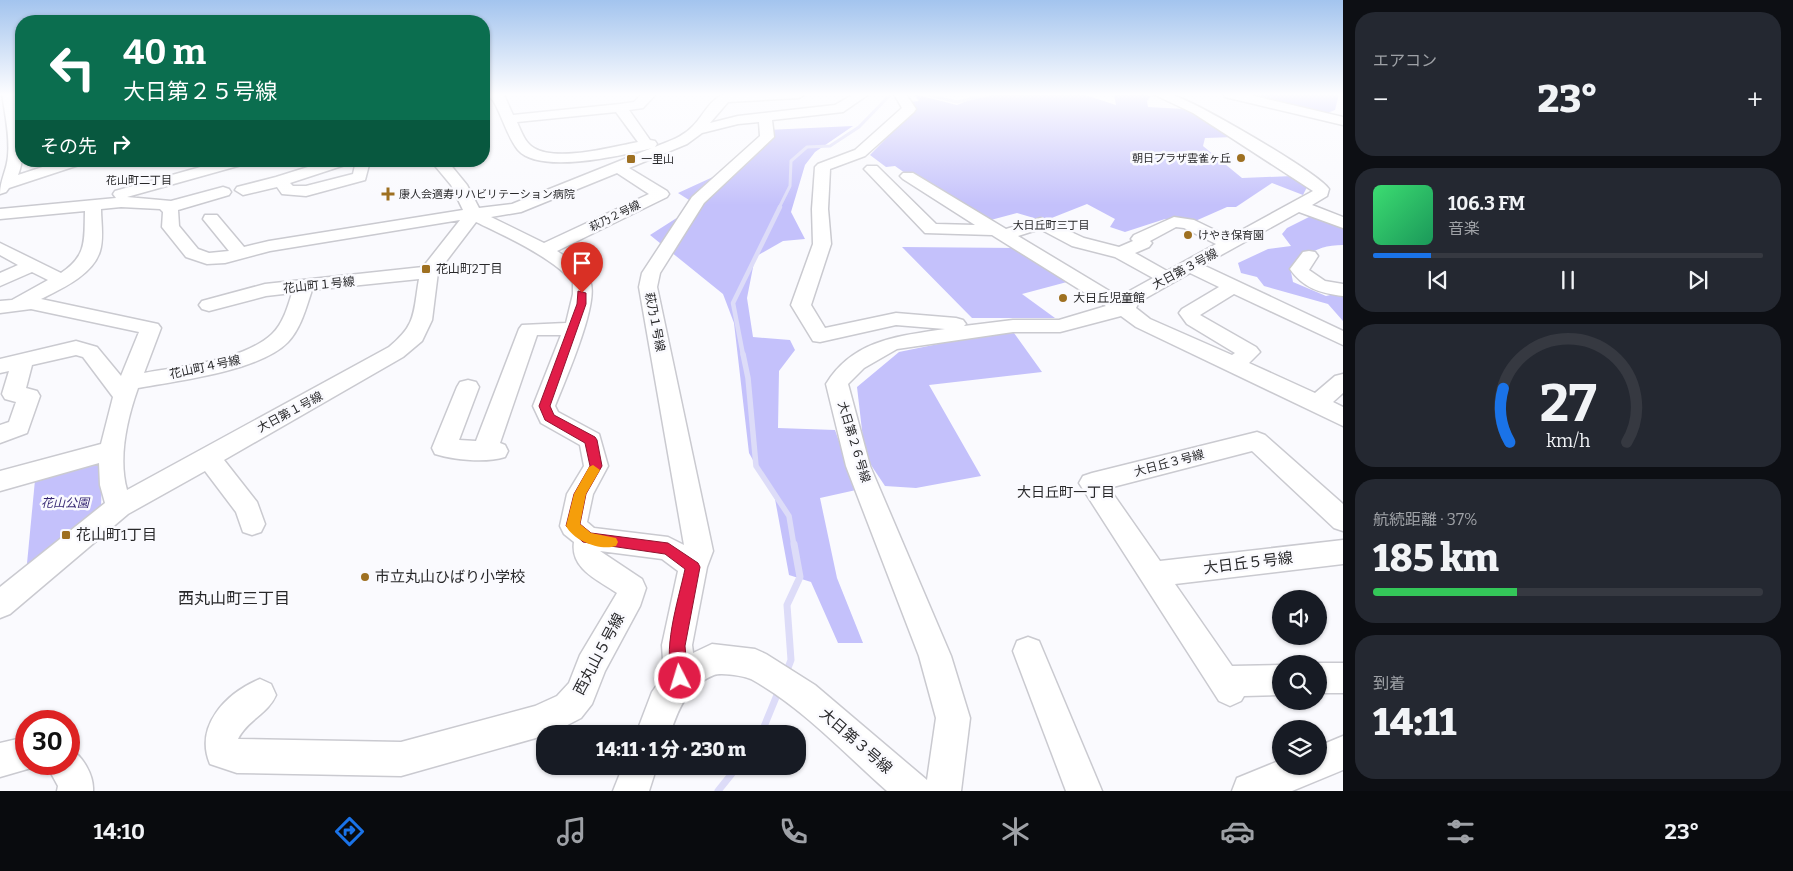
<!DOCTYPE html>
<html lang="ja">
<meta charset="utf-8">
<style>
:root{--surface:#171b24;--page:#242831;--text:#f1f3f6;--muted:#9ea1a6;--line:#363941;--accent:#1a73e8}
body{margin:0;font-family:Bitter,"Noto Sans JP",serif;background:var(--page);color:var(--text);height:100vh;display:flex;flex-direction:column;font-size:19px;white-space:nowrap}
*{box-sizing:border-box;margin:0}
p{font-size:16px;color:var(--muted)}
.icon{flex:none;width:28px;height:28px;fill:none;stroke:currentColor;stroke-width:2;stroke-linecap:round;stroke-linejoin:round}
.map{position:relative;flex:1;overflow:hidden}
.drawer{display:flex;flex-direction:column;gap:12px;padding:12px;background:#0d0f14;width:450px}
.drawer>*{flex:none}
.hud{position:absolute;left:15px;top:15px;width:475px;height:152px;border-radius:20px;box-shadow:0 1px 4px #0004;background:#0b6e4f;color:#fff;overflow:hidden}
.controls{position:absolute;left:1272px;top:590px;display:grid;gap:10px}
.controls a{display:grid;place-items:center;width:55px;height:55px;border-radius:50%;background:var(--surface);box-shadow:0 1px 4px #0004;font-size:25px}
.speed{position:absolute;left:15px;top:710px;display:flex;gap:10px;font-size:25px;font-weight:700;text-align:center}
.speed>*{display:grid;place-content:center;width:65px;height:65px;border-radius:50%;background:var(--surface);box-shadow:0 1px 4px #0004;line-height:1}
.speed .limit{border:8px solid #d22;background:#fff;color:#111}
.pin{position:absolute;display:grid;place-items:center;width:42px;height:42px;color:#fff;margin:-51px -21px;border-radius:50% 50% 50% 0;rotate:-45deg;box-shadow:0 0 5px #0007}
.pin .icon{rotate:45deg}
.me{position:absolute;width:55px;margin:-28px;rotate:355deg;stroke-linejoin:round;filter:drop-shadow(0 0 4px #0008)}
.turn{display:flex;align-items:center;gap:18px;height:105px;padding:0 25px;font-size:22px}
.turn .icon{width:65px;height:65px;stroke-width:2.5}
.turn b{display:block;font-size:35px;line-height:42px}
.then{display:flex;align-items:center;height:48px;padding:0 25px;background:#0003;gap:10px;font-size:19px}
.big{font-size:38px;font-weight:800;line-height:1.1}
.drawer .widget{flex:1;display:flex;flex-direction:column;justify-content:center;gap:8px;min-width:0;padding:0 18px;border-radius:20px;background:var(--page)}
.drawer .dial{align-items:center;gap:0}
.dial svg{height:130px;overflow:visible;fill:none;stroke:var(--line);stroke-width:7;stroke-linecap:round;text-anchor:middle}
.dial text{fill:var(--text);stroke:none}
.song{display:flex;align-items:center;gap:15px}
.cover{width:60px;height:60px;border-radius:8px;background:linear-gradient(135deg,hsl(140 70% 55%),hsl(150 70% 35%))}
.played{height:5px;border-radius:2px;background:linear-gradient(90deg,var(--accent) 15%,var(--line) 15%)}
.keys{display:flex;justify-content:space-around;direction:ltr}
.heat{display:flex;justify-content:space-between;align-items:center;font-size:28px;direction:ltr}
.charge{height:8px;border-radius:4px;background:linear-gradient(90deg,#34c759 37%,var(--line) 0)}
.trip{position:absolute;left:536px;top:725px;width:270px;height:50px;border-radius:20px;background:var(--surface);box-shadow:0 1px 4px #0004;font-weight:800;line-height:50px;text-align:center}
.tabs{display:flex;height:80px;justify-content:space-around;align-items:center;background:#090b0e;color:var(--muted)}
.tabs .icon{width:35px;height:35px}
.tabs .selected{color:var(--accent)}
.tabs b{font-size:22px;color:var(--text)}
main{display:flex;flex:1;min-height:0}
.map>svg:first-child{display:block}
.green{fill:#c4c1fb}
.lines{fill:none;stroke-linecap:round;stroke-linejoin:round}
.stream-far3{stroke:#dddcf8;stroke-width:3}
.stream-far2{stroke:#dddcf8;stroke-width:4.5}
.stream-far1{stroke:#dddcf8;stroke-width:5.5}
.stream{stroke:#dddcf8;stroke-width:7}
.minor-casing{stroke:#cacad0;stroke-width:3}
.minor{fill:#fff;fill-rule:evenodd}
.route{fill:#e11d48;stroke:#92132f}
.slow{fill:#f59e0b}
.poi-dot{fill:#9e7021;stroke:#fafafe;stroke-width:2}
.labels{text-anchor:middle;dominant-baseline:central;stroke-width:5;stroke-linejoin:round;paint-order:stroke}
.far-poi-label{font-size:11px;fill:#28282a;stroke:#fafafe;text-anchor:start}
.far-neighbourhood-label{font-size:11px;fill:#28282a;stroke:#fafafe}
.far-street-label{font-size:11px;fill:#28282a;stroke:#fafafe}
.poi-label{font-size:12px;fill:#28282a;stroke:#fafafe;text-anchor:start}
.street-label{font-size:12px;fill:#28282a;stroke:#fafafe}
.park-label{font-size:12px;font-style:italic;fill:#342571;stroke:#fafafe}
.neighbourhood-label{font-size:14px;fill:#28282a;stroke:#fafafe}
.near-poi-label{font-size:15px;fill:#28282a;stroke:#fafafe;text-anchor:start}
.near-street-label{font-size:15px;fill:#28282a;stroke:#fafafe}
.near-neighbourhood-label{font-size:16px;fill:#28282a;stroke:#fafafe}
</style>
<main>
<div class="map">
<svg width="1343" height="791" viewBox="0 0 1343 791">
<rect width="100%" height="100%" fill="#fafafe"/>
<g class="green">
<polygon points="914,94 957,105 981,95 1082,94 1116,105 1114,95 1144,94 1151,96 1147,101 1148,107 1184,109 1234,137 1205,138 1203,146 1242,178 1292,176 1307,187 1303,195 1272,183 1236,207 1227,207 1184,226 1165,219 1125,232 1110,227 1115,219 1087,204 1044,221 1017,213 987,221 922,178 915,180 895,166 886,167 870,155 912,112 907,102 919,101"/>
<polygon points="1243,94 1339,94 1335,110 1325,114"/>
<polygon points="853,126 815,152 805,165 791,212 805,239 783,241 755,257 747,298 753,337 790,340 795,350 779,371 778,428 835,430 856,490 820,498 837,578 863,643 838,643 811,582 789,575 775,499 749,453 734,323 723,294 650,235 697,205 678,193 726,171 767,130"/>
<path d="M1309 217 1321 218 1343 226V245C1320 245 1308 253 1290 267L1293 282 1326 296 1343 292V321L1328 304 1264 286 1257 277 1241 273 1238 263 1268 249 1291 246 1282 234 1287 228Z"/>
<polygon points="902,247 1016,248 1067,282 1022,294 1055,318 972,318"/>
<polygon points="1014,333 1042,372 929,385 981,476 916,488 885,486 865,456 857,387 899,352 982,335"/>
<polygon points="102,459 101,512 26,574 35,480"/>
</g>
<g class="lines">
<g class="stream-far3">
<polyline points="924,94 957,102 991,94"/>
<polyline points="779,208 790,186 791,161 807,147 830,146 859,127 891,94"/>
</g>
<polyline class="stream-far2" points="743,355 733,303 780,207"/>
<polyline class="stream-far1" points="743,354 748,378 756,466 789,516 794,546"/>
<g class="stream">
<polyline points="786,673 791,660 787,605 800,577 794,544"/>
<polyline points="761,734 779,690"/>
<polyline points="718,791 738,766"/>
</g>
<defs>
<g id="minor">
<path d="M2 94H14C19 120 28 151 18 175L61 161H84L82 164 9 188 6 192 0 194C0 180 7 170 8 156 10 136 5 114 2 94Z"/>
<path d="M487 94 504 95 513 115 620 104 634 102 642 94H656L643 108 629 110 650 140 655 141 657 144 655 147C669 141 683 137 693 126 704 115 710 98 726 94H805L799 98 728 102 710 123 738 116 835 105 854 94H869L843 112 772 120 774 137 704 203 660 273 657 287 713 551 707 567 692 645 693 653 712 644 755 649 766 654 815 685 927 780 936 718 919 656 846 466 826 384C853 340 898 336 945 329L896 325 820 342 813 341 791 305 813 244 812 209 815 167 818 164 855 150 902 108 894 94H906L916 109 914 112 865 156 830 169 828 209 831 244 811 305 825 328 896 313 956 318 963 320 966 324 964 326 1013 320H1059L1106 306 992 235 925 233 867 172 864 169 867 166H877L936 224 975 225 903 179 900 176 903 173H913L1006 229 1041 218 1084 238 1119 247 1133 241 1131 239 1134 235 1174 217 1194 220 1229 237 1313 191 1193 113 1153 94C1159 94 1166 93 1172 95 1195 101 1317 172 1329 189L1327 196 1312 205 1343 217V228L1299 212 1203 265 1343 331V345L1234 294 1200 315 1256 347 1260 352 1249 363 1315 393 1335 376 1343 374V393L1333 402 1343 407V426L1136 327 1121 316 1060 332H1013L897 349 864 368 848 384 870 466 951 656 970 718 961 791H887C844 753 802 707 751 679 744 676 721 672 714 675 688 685 678 709 670 734H636L652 692 664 675 662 645 678 571 662 559 600 551 642 579 646 588 640 606 605 671 592 704 581 718 550 734 401 776 237 773 210 764C194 726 226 693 260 679L271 684 276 695C268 714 247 720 238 739L401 742 535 706 557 696 569 683 580 655 617 593C598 580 570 569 574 542L564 534 560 526 567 494 584 466 580 445 541 423 533 406 561 335H537L500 443 505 445 508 451 505 457C486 463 454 460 435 454L432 448 457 387 460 382 468 380 476 382 479 387 459 440 476 441 519 329 522 325 566 323 573 294V283C558 260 501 234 476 222L438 272 432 320 422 341 403 357 224 460 257 502 265 524 261 532 252 535 243 532 236 512 205 471 128 514 10 614 0 618V587L105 503 100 485 99 463 0 491V471L101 444 113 397 83 357 76 355 32 365 26 388 37 391 40 396 27 433 0 443V425L9 422 16 402 5 399 2 394 9 371 0 373V359L76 341 97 347 121 376 139 332 31 309 0 313V301L12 300 48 280 32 272 0 286V273L18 265 0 255V243L61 273C88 255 84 239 85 211L0 219V209L116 198 113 194 115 191 222 161H247L245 164 127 197 171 201 223 187 229 189 231 192 229 195 178 210 179 226 198 249 209 253 229 251 203 219 205 215H217L244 247 269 241 463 210 451 185 431 161 449 163 467 185 479 208 512 204 652 148C624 155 540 175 518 150 507 136 503 118 494 102 493 99 489 97 487 94ZM616 112 638 142C612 147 557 162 534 148 525 143 521 131 517 122ZM759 122 760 136 692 197 642 273 639 287 684 545 668 537 594 528 587 522 593 494 608 466 599 434 558 412 555 406C564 383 600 302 590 281 584 267 569 259 557 251L667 197 669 194 667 191 629 168 687 144 702 133 738 124ZM617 173 649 194 544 243 491 217 521 212ZM121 207 160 209 163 212 162 227 186 257 207 264 225 263 270 251 460 220 423 267 265 284 202 301 199 305 202 309 209 311 266 296 292 293C288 306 283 324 272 334 243 361 182 366 144 373L161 328 158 324 41 299C61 289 93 275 100 251 104 238 101 222 101 209ZM1176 227 1184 228 1216 244 1167 271 1135 253 1149 247 1152 243 1150 241ZM1040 229 1072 246 1115 257 1153 278 1124 294 1121 298 1018 236ZM1190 273 1219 287 1182 309 1179 313 1187 324 1235 353 1232 355 1150 319 1136 308 1139 302ZM419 279C413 313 417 324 389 347L127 490C118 458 127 419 138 388 177 381 260 371 288 342 301 328 306 308 312 290Z"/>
<polygon points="1223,94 1246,94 1343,117 1343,125 1225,97"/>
<polygon points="327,161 350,161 348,164 290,183 293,186 306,186 353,174 356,161 370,161 365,180 306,196 282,194 277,187 243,195 235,190 237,187 276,177"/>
<path d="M1309 251 1315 252 1318 256 1309 270 1325 281 1343 284V296C1320 293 1303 288 1290 269L1303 252Z"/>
<polygon points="1257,432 1265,435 1343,504 1343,531 1334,528 1252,451 1109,488 1160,561 1343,540 1343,564 1175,584 1232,666 1281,665 1281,695 1244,696 1241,701 1230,706 1219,701 1079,483 1083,476 1092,473"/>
<polygon points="1028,637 1039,641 1102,791 1066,791 1013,651 1017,641"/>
<polygon points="1319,663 1343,663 1343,693 1319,693 1319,664 1316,664"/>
<polygon points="1343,736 1343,770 1292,791 1232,791 1237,778 1281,760 1281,766 1319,766 1319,746"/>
<polygon points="26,737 26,764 39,764 38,766 0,777 0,743"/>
<path d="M69 749C83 755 94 776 93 791H57L58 786 46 764H69Z"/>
<polygon points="623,766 657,766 649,791 613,791"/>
</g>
</defs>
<use href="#minor" class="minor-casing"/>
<use href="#minor" class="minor"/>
</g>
<linearGradient id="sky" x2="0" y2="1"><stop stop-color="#a3c4ee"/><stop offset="0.46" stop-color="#fdfdff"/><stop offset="1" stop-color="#fdfdff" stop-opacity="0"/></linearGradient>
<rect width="1343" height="205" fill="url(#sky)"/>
<path class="route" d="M578 291 586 293V304L550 406 554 415 595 437 597 440 602 466 586 494 580 524 591 533 668 543 698 563 700 567 685 646 688 678 686 683 680 685 674 683C661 652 678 602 685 569L665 554 583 542 566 526 574 494 590 466 585 443 545 420 539 406 577 304Z"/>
<path class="slow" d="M593 465 600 470 586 494 580 524 591 533 616 538 618 542 616 546C600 551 574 541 566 526L574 494 589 467Z"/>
<g class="poi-dot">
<circle cx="1241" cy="158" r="5"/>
<rect x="626" y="154" width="10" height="10" rx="2.5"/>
<path d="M385.5 186.5h5v5h5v5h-5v5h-5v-5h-5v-5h5z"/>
<circle cx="1188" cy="235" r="5"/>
<rect x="421" y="264" width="10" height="10" rx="2.5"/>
<circle cx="1063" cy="298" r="5"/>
<rect x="61" y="530" width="10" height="10" rx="2.5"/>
<circle cx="365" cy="577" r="5"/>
</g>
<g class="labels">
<g class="far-poi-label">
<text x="1231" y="158" text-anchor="end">朝日プラザ雲雀ヶ丘</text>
<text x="641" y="159">一里山</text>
<text x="399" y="194">康人会適寿リハビリテーション病院</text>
<text x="1198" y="235">けやき保育園</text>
</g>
<g class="far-neighbourhood-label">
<text x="139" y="180">花山町二丁目</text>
<text x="1051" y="225">大日丘町三丁目</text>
</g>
<g class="far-street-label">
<text transform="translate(615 216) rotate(-26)">萩乃２号線</text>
</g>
<g class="poi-label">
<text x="436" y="269">花山町2丁目</text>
<text x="1073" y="298">大日丘児童館</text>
</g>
<g class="street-label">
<text transform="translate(1185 269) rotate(-28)">大日第３号線</text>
<text transform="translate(319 285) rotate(-6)">花山町１号線</text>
<text transform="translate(655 322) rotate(79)">萩乃１号線</text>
<text transform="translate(205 367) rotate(-12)">花山町４号線</text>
<text transform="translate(290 412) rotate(-28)">大日第１号線</text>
<text transform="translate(854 442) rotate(73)">大日第２６号線</text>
<text transform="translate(1169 463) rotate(-15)">大日丘３号線</text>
</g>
<g class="park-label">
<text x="65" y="503">花山公園</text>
</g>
<g class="neighbourhood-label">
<text x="1066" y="492">大日丘町一丁目</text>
</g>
<g class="near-poi-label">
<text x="76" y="535">花山町1丁目</text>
<text x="375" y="577">市立丸山ひばり小学校</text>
</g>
<g class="near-street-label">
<text transform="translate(1248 563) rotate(-7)">大日丘５号線</text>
<text transform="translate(599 654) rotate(-62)">西丸山５号線</text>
<text transform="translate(856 741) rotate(41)">大日第３号線</text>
</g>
<g class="near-neighbourhood-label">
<text x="234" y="598">西丸山町三丁目</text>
</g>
</g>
</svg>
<div class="controls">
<a><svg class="icon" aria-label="sound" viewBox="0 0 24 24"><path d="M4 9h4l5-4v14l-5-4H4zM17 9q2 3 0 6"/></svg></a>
<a><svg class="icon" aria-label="search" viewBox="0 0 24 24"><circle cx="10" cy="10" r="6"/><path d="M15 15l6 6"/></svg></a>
<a><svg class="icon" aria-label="layers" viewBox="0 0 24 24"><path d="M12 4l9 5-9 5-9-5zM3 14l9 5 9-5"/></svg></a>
</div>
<div class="speed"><div class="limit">30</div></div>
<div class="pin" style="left:582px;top:293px;background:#d93025"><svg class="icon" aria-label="arrive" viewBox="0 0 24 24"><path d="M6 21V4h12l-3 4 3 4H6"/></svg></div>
<svg class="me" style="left:680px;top:678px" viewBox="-20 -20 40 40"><circle r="17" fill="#e11d48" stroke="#fff" stroke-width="3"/><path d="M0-11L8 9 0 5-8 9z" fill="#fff"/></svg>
<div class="trip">14:11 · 1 分 · 230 m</div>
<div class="hud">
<div class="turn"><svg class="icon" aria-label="left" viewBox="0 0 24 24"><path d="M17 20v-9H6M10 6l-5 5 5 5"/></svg><div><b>40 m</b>大日第２５号線</div></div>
<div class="then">その先<svg class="icon" aria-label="right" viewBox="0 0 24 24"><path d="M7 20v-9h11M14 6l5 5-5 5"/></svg></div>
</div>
</div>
<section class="drawer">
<div class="widget"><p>エアコン</p>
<div class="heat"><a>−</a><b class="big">23°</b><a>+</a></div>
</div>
<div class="widget">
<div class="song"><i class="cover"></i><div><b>106.3 FM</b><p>音楽</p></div></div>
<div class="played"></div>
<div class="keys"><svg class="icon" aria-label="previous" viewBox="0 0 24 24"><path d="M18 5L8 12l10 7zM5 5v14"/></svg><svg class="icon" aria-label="pause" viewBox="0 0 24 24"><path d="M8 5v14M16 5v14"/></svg><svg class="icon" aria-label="next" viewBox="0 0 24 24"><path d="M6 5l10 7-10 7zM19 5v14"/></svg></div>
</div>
<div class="widget dial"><svg viewBox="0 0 100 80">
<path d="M14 69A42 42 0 1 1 86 69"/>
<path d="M14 69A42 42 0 0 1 10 36" stroke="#1a73e8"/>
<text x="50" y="56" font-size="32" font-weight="700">27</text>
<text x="50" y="72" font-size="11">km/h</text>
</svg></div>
<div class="widget"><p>航続距離 · 37%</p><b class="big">185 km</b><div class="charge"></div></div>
<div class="widget"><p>到着</p><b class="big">14:11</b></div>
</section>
</main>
<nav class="tabs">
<b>14:10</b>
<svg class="icon selected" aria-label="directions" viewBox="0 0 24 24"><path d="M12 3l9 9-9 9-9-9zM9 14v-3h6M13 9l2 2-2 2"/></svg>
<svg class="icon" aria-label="music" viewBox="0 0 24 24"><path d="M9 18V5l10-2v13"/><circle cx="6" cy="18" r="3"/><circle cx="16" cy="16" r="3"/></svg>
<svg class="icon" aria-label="phone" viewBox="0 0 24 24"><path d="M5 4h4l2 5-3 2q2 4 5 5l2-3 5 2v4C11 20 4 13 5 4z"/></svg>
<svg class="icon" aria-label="climate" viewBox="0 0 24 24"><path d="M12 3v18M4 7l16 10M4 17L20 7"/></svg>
<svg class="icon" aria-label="car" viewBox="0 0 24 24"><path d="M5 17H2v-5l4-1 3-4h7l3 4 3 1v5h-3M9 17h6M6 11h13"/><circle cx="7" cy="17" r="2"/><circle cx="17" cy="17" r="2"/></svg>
<svg class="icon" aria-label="filters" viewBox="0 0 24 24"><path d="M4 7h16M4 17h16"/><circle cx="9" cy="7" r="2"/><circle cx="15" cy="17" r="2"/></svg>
<b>23°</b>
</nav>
